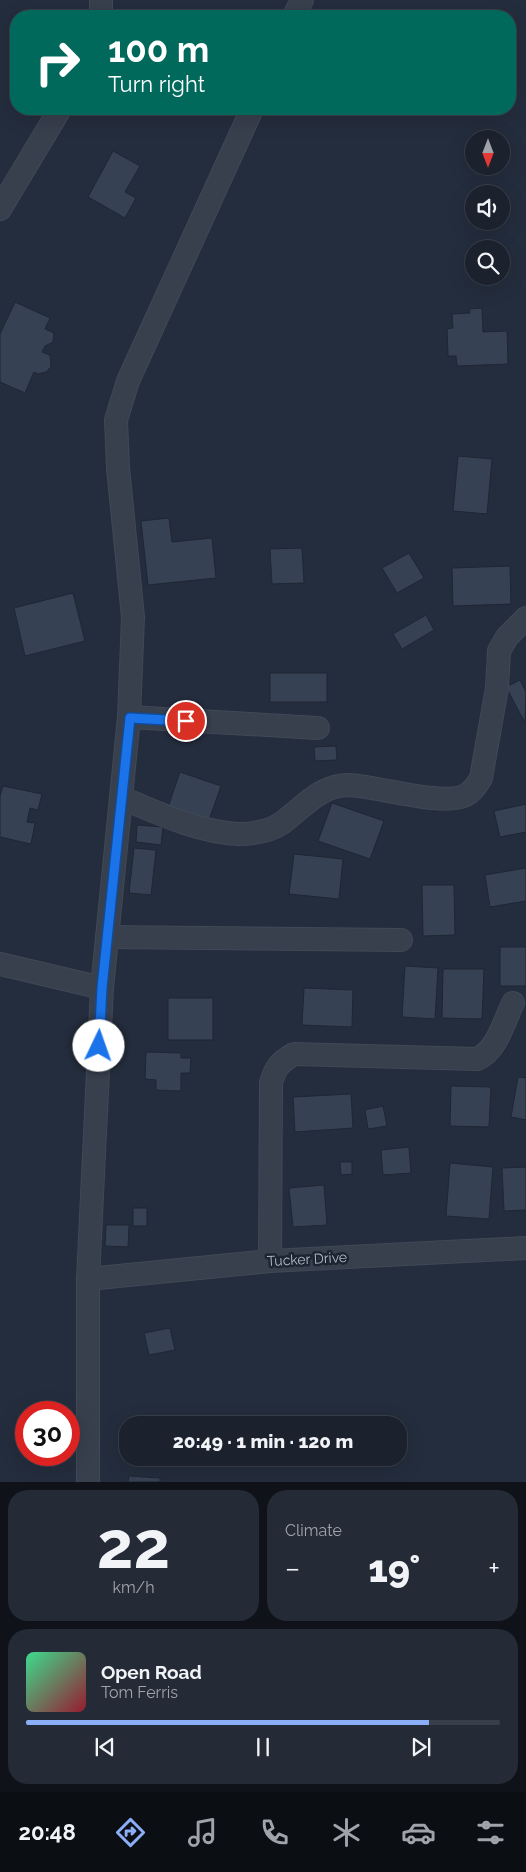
<!DOCTYPE html>
<meta charset="utf-8">
<style>
:root{--surface:#1b222e;--page:#242a36;--text:#f1f3f6;--muted:#a0a4aa;--line:#393f4a;--accent:#8aaef7}
body{margin:0;font-family:Raleway,sans-serif;background:var(--page);color:var(--text);height:100vh;display:flex;flex-direction:column;font-size:19px;white-space:nowrap}
*{box-sizing:border-box;margin:0}
p{font-size:16px;color:var(--muted)}
.icon{flex:none;width:28px;height:28px;fill:none;stroke:currentColor;stroke-width:2;stroke-linecap:round;stroke-linejoin:round}
.map{position:relative;height:1482px;overflow:hidden}
.panel{display:flex;flex-direction:column;gap:8px;padding:8px;background:#0f1319;flex:1}
.panel>*{flex:none}
.top-card{position:absolute;left:10px;top:10px;width:506px;height:105px;border-radius:20px;box-shadow:0 5px 20px #0002,0 0 0 1px var(--line);background:#00695c;color:#fff;overflow:hidden}
.needle{width:32px;rotate:180deg}
.buttons{position:absolute;left:465px;top:130px;display:grid;gap:10px}
.buttons a{display:grid;place-items:center;width:45px;height:45px;border-radius:50%;background:var(--surface);box-shadow:0 5px 20px #0002,0 0 0 1px var(--line);font-size:25px}
.speed{position:absolute;left:15px;top:1401px;display:flex;gap:10px;font-size:25px;font-weight:700;text-align:center}
.speed>*{display:grid;place-content:center;width:65px;height:65px;border-radius:50%;background:var(--surface);box-shadow:0 5px 20px #0002,0 0 0 1px var(--line);line-height:1}
.speed .limit{border:8px solid #d22;background:#fff;color:#111}
.pin{position:absolute;display:grid;place-items:center;width:42px;height:42px;color:#fff;margin:-21px;border:2px solid #fff;border-radius:50%;box-shadow:0 1px 5px #0007}
.me{position:absolute;width:55px;margin:-28px;rotate:3deg;stroke-linejoin:round;filter:drop-shadow(0 0 4px #0008)}
.turn{display:flex;align-items:center;gap:18px;height:105px;padding:0 15px;font-size:22px}
.turn .icon{width:65px;height:65px;stroke-width:2.5}
.turn b{display:block;font-size:35px;line-height:42px}
.big{font-size:38px;font-weight:800;line-height:1.1}
.panel .widget{flex:1;display:flex;flex-direction:column;justify-content:center;gap:8px;min-width:0;padding:0 18px;border-radius:20px;background:var(--page)}
.panel .dial{align-items:center;gap:0}
.dial b{font-size:65px;line-height:1}
.song{display:flex;align-items:center;gap:15px}
.cover{width:60px;height:60px;border-radius:8px;background:linear-gradient(135deg,hsl(150 70% 55%),hsl(350 70% 35%))}
.played{height:5px;border-radius:2px;background:linear-gradient(90deg,var(--accent) 85%,var(--line) 85%)}
.keys{display:flex;justify-content:space-around;direction:ltr}
.heat{display:flex;justify-content:space-between;align-items:center;font-size:28px;direction:ltr}
.panel .tiles{flex:1;display:grid;gap:8px;grid-template-columns:1fr 1fr}
.widget:last-child{grid-column:span 2}
.trip{position:absolute;left:119px;top:1416px;width:288px;height:50px;border-radius:20px;background:var(--surface);box-shadow:0 5px 20px #0002,0 0 0 1px var(--line);font-weight:800;line-height:50px;text-align:center}
.dock{display:flex;height:80px;justify-content:space-around;align-items:center;background:#0b0e12;color:var(--muted)}
.dock .icon{width:35px;height:35px}
.dock .on{color:var(--accent)}
.dock b{font-size:22px;color:var(--text)}
.map>svg:first-child{display:block}
.building{fill:#364153;stroke:#1f2634}
.lines{fill:none;stroke-linecap:round;stroke-linejoin:round}
.minor-casing{stroke:#414856;stroke-width:24}
.minor{stroke:#383f4d;stroke-width:22}
.route-casing{stroke:#114b97;stroke-width:12}
.route{stroke:#1a73e8;stroke-width:9}
.labels{text-anchor:middle;dominant-baseline:central;stroke-width:5;stroke-linejoin:round;paint-order:stroke}
.street-label{font-size:14px;fill:#b3bac8;stroke:#1d2432}
</style>
<div class="map">
<svg width="526" height="1482" viewBox="0 0 526 1482">
<rect width="100%" height="100%" fill="#242d3d"/>
<g class="building">
<polygon points="113,151 140,166 125,192 136,198 125,218 88,197"/>
<polygon points="15,302 50,318 45,329 54,333 53,342 45,346 42,352 50,355 51,367 46,372 38,374 34,372 25,393 0,382 0,334"/>
<polygon points="482,308 483,332 507,331 508,364 457,366 456,356 448,356 447,329 453,328 452,314 470,313 469,309"/>
<polygon points="458,456 492,459 487,514 453,511"/>
<polygon points="169,518 172,542 212,538 216,578 148,585 141,521"/>
<polygon points="302,548 304,583 272,584 270,549"/>
<polygon points="409,553 424,578 397,593 382,568"/>
<polygon points="510,566 511,604 453,606 452,568"/>
<polygon points="73,593 85,641 25,656 14,608"/>
<polygon points="426,615 434,630 402,649 393,634"/>
<rect x="270" y="673" width="57" height="29"/>
<polygon points="520,680 526,692 525,723 506,687"/>
<polygon points="336,746 337,760 315,761 314,747"/>
<polygon points="180,772 221,786 208,823 167,810"/>
<polygon points="3,786 42,794 38,810 30,808 27,822 35,823 31,844 0,837 0,796"/>
<polygon points="332,803 384,821 370,859 318,841"/>
<polygon points="526,804 526,832 500,837 494,811"/>
<polygon points="137,825 163,827 161,845 136,842"/>
<polygon points="134,848 156,850 151,895 129,893"/>
<polygon points="294,854 343,859 339,899 289,894"/>
<polygon points="526,868 526,901 490,907 485,875"/>
<polygon points="422,885 454,885 455,935 423,936"/>
<rect x="500" y="947" width="26" height="39"/>
<polygon points="405,966 438,968 435,1019 402,1017"/>
<polygon points="443,969 484,969 482,1019 442,1018"/>
<polygon points="304,988 353,990 352,1027 302,1025"/>
<rect x="168" y="998" width="45" height="42"/>
<polygon points="146,1052 181,1053 181,1058 191,1058 190,1073 181,1073 181,1091 156,1090 156,1080 145,1079"/>
<polygon points="518,1077 526,1078 526,1120 511,1117"/>
<polygon points="451,1086 491,1087 489,1127 450,1126"/>
<polygon points="351,1094 353,1128 295,1132 293,1097"/>
<polygon points="383,1106 387,1126 368,1129 365,1110"/>
<polygon points="409,1147 411,1173 383,1175 381,1150"/>
<polygon points="340,1162 352,1162 352,1174 341,1175"/>
<polygon points="450,1163 493,1167 489,1219 446,1216"/>
<polygon points="526,1167 526,1210 504,1211 502,1168"/>
<polygon points="324,1185 327,1225 293,1227 289,1188"/>
<rect x="133" y="1208" width="14" height="18"/>
<polygon points="106,1225 129,1225 128,1247 105,1246"/>
<polygon points="170,1328 175,1350 149,1355 144,1333"/>
<polygon points="129,1476 160,1478 160,1482 128,1482"/>
</g>
<g class="lines">
<defs>
<g id="minor">
<polyline points="101,16 101,0"/>
<polyline points="294,16 302,0"/>
<polyline points="0,209 60,109"/>
<polyline points="129,717 318,728"/>
<path d="M122 798C158 813 198 832 238 834 252 834 270 831 282 823 304 807 320 785 349 785 376 786 444 807 466 795 473 791 477 785 481 778L497 688 499 651 507 637 526 618"/>
<polyline points="107,937 401,940"/>
<polyline points="0,964 102,988"/>
<path d="M270 1261 271 1083C275 1068 280 1062 294 1054L477 1059C497 1051 504 1021 513 1003"/>
<polyline points="88,1279 270,1261 526,1248"/>
<polyline points="88,1482 88,1279 102,988 129,717 133,617 118,468 116,420 128,381 252,109"/>
</g>
</defs>
<use href="#minor" class="minor-casing"/>
<use href="#minor" class="minor"/>
</g>
<g class="lines">
<defs>
<polyline id="route" points="99,1046 102,988 130,718 186,721"/>
</defs>
<use href="#route" class="route-casing"/>
<use href="#route" class="route"/>
</g>
<g class="labels">
<g class="street-label">
<text transform="translate(307 1259) rotate(-3)">Tucker Drive</text>
</g>
</g>
</svg>
<div class="buttons">
<a><svg class="needle" viewBox="-14 -14 28 28"><path d="M0-13l5 13h-10z" fill="#e53935"/><path d="M0 13l5-13h-10z" fill="#a0a4aa"/></svg></a>
<a><svg class="icon" aria-label="sound" viewBox="0 0 24 24"><path d="M4 9h4l5-4v14l-5-4H4zM17 9q2 3 0 6"/></svg></a>
<a><svg class="icon" aria-label="search" viewBox="0 0 24 24"><circle cx="10" cy="10" r="6"/><path d="M15 15l6 6"/></svg></a>
</div>
<div class="speed"><div class="limit">30</div></div>
<div class="pin" style="left:186px;top:721px;background:#d93025"><svg class="icon" aria-label="arrive" viewBox="0 0 24 24"><path d="M6 21V4h12l-3 4 3 4H6"/></svg></div>
<svg class="me" style="left:99px;top:1046px" viewBox="-20 -20 40 40"><circle r="19" fill="#fff"/><path d="M0-13L10 11 0 6-10 11z" fill="#1a73e8"/></svg>
<div class="trip">20:49 · 1 min · 120 m</div>
<div class="top-card">
<div class="turn"><svg class="icon" aria-label="right" viewBox="0 0 24 24"><path d="M7 20v-9h11M14 6l5 5-5 5"/></svg><div><b>100 m</b>Turn right</div></div>
</div>
</div>
<section class="panel">
<div class="tiles">
<div class="widget dial"><b>22</b><p>km/h</p></div>
<div class="widget"><p>Climate</p>
<div class="heat"><a>−</a><b class="big">19°</b><a>+</a></div>
</div>
<div class="widget">
<div class="song"><i class="cover"></i><div><b>Open Road</b><p>Tom Ferris</p></div></div>
<div class="played"></div>
<div class="keys"><svg class="icon" aria-label="previous" viewBox="0 0 24 24"><path d="M18 5L8 12l10 7zM5 5v14"/></svg><svg class="icon" aria-label="pause" viewBox="0 0 24 24"><path d="M8 5v14M16 5v14"/></svg><svg class="icon" aria-label="next" viewBox="0 0 24 24"><path d="M6 5l10 7-10 7zM19 5v14"/></svg></div>
</div>
</div>
</section>
<nav class="dock">
<b>20:48</b>
<svg class="icon on" aria-label="directions" viewBox="0 0 24 24"><path d="M12 3l9 9-9 9-9-9zM9 14v-3h6M13 9l2 2-2 2"/></svg>
<svg class="icon" aria-label="music" viewBox="0 0 24 24"><path d="M9 18V5l10-2v13"/><circle cx="6" cy="18" r="3"/><circle cx="16" cy="16" r="3"/></svg>
<svg class="icon" aria-label="phone" viewBox="0 0 24 24"><path d="M5 4h4l2 5-3 2q2 4 5 5l2-3 5 2v4C11 20 4 13 5 4z"/></svg>
<svg class="icon" aria-label="climate" viewBox="0 0 24 24"><path d="M12 3v18M4 7l16 10M4 17L20 7"/></svg>
<svg class="icon" aria-label="car" viewBox="0 0 24 24"><path d="M5 17H2v-5l4-1 3-4h7l3 4 3 1v5h-3M9 17h6M6 11h13"/><circle cx="7" cy="17" r="2"/><circle cx="17" cy="17" r="2"/></svg>
<svg class="icon" aria-label="filters" viewBox="0 0 24 24"><path d="M4 7h16M4 17h16"/><circle cx="9" cy="7" r="2"/><circle cx="15" cy="17" r="2"/></svg>
</nav>
